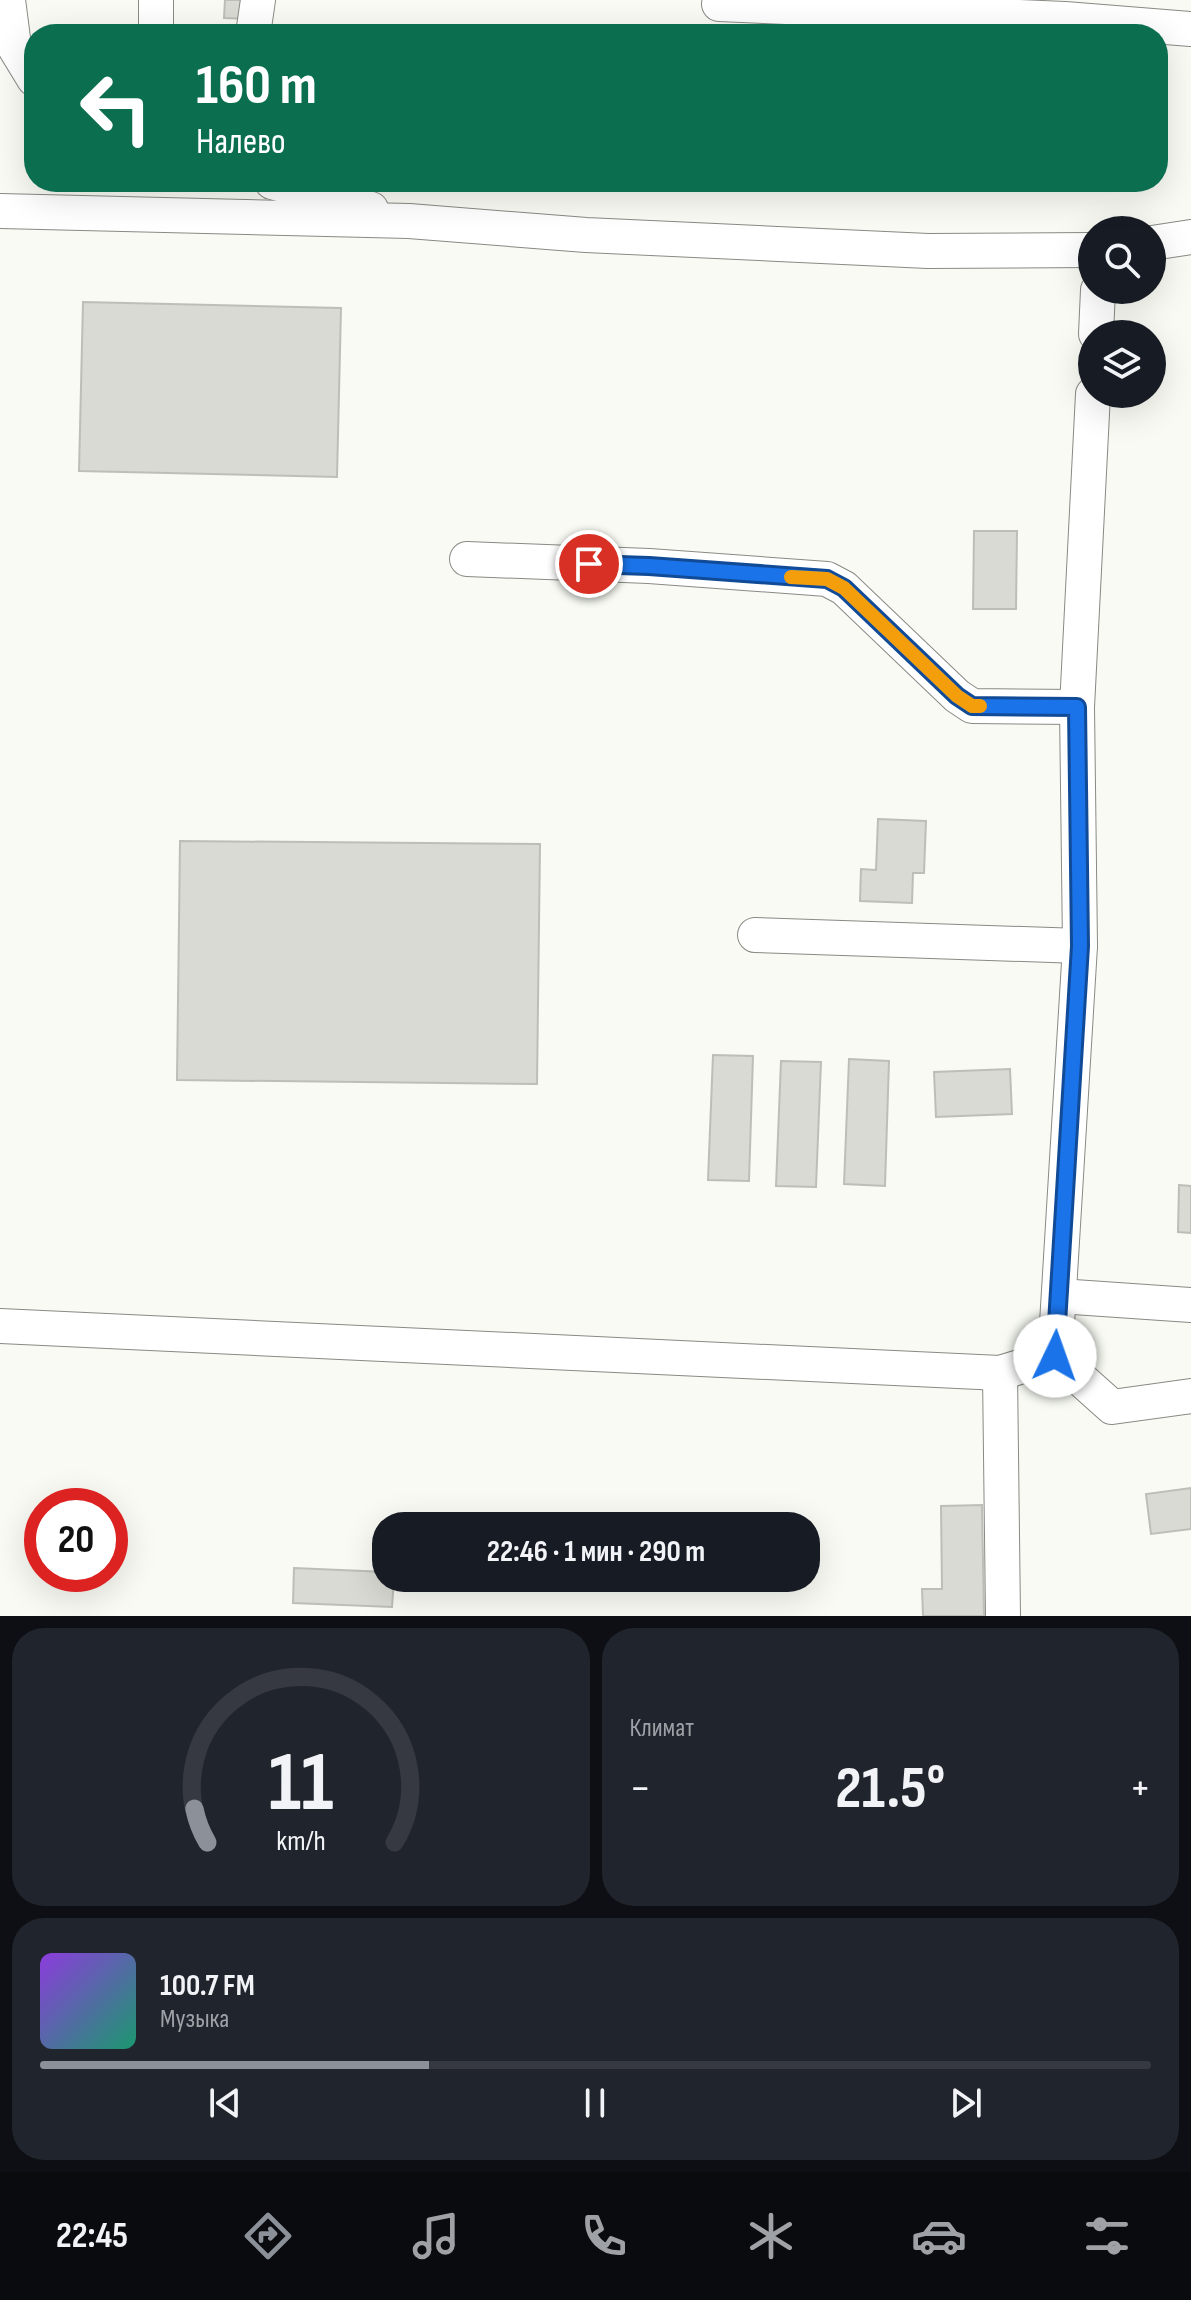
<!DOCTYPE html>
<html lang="ru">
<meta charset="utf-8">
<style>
:root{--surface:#171b24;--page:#20242c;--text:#f1f3f6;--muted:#9ea1a6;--line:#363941;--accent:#8c9099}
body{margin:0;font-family:"Sofia Sans Condensed",sans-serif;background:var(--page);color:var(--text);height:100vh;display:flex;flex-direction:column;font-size:30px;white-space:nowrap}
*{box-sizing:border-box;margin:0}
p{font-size:26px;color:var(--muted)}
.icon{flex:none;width:44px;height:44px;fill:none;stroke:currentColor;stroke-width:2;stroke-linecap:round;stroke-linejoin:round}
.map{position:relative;height:1616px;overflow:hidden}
.sheet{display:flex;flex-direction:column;gap:12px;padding:12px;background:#0d0f14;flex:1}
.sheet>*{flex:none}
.hud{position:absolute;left:24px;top:24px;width:1144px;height:168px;border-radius:32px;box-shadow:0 8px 32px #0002;background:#0b6e4f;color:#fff;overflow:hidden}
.buttons{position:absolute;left:1078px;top:216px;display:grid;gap:16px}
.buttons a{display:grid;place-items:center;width:88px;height:88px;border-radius:50%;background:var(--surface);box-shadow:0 8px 32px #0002;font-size:40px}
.speed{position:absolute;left:24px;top:1488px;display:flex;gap:16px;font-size:40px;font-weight:700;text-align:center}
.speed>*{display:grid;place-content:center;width:104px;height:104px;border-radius:50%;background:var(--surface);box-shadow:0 8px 32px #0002;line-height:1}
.speed .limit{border:12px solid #d22;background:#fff;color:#111}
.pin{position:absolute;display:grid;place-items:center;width:68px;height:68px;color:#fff;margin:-34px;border:4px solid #fff;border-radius:50%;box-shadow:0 2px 8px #0007}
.me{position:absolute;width:88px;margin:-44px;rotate:3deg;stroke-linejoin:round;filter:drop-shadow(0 0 6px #0008)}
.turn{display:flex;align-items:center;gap:28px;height:168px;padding:0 40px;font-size:36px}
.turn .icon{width:104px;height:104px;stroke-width:2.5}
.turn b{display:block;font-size:56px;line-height:68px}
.big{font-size:60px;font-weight:700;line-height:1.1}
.sheet .tile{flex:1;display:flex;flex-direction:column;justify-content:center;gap:12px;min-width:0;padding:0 28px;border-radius:32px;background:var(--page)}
.sheet .dial{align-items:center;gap:0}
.dial svg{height:208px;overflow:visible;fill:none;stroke:var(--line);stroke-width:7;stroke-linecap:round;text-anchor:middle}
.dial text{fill:var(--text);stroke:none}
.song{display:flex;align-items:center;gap:24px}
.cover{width:96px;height:96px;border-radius:12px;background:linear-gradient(135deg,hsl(270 70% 55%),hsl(160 70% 35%))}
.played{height:8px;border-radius:4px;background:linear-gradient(90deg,var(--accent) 35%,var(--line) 35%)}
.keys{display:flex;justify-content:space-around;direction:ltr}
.heat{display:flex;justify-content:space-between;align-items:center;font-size:44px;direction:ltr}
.sheet .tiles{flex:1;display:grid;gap:12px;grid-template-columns:1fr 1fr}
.tile:last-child{grid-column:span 2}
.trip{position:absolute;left:372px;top:1512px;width:448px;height:80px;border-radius:32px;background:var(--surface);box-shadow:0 8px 32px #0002;font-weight:700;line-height:80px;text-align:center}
.tabs{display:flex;height:128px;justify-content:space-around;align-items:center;background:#090b0e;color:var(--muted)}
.tabs .icon{width:56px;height:56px}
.tabs .current{color:var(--accent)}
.tabs b{font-size:36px;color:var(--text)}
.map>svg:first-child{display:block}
.building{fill:#d8dad3;stroke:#bdbeb8;stroke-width:2}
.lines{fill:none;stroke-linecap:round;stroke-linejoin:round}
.minor-casing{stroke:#888a84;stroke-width:36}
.minor{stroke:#fff;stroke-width:34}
.route-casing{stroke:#114b97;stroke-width:20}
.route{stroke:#1a73e8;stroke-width:14}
.slow{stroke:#f59e0b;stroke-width:14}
</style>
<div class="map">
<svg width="1191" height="1616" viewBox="0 0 1191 1616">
<rect width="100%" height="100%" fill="#f8faf3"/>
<g class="building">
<polygon points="225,0 252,0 251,19 224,18"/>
<polygon points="83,302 341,308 337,477 79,471"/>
<polygon points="974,531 1017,531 1016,609 973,609"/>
<polygon points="878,819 926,821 924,873 913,873 912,903 860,901 861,869 876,870"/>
<polygon points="180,841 540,844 537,1084 177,1080"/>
<polygon points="713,1055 753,1056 749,1181 708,1180"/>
<polygon points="849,1059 889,1061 885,1186 844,1184"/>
<polygon points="781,1061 821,1062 816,1187 776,1186"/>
<polygon points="1010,1069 1012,1114 936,1117 934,1072"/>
<polygon points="1179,1185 1191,1186 1191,1233 1178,1232"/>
<polygon points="1191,1488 1191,1529 1151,1534 1146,1494"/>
<polygon points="982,1505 984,1616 923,1616 922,1589 942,1589 941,1506"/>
<polygon points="294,1568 386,1572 386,1578 394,1578 392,1607 293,1603"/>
</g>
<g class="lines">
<defs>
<g id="minor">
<polyline points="8,0 14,46 34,79"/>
<polyline points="719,4 1065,19 1191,29"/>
<polyline points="156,34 156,0"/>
<polyline points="253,34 258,0"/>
<polyline points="272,182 371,209"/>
<polyline points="0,211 409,221 586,235 928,251 1092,250"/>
<polyline points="1152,243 1191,237"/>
<polyline points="1096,334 1098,290"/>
<polyline points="467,559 649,566 827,579 844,588 957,696 972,706 1077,707"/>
<polyline points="755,935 1080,946"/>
<polyline points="1059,1296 1191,1305"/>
<polyline points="0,1326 1000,1373 1055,1356 1080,946 1077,707 1093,394"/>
<polyline points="1055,1356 1112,1407 1191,1396"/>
<polyline points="1000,1373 1003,1616"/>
</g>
</defs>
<use href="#minor" class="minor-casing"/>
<use href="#minor" class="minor"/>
</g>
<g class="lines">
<defs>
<polyline id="route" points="589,564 649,566 827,579 844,588 957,696 972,706 1077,707 1080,946 1055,1356"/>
</defs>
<use href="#route" class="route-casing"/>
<use href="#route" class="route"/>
<polyline class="slow" points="791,577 827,579 844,588 957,696 972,706 980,706"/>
</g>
</svg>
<div class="buttons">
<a><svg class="icon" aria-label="search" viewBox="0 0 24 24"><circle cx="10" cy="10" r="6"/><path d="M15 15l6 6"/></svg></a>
<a><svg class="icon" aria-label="layers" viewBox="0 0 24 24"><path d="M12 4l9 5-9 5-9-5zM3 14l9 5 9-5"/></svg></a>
</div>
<div class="speed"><div class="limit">20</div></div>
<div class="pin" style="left:589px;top:564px;background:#d93025"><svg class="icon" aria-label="arrive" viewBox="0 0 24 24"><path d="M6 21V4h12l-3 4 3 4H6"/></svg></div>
<svg class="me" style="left:1055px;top:1356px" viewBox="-20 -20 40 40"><circle r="19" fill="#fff"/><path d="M0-13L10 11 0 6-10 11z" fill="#1a73e8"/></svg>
<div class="trip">22:46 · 1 мин · 290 m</div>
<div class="hud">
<div class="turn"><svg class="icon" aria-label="left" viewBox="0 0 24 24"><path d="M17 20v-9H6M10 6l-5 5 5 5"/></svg><div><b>160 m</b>Налево</div></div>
</div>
</div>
<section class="sheet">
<div class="tiles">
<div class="tile dial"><svg viewBox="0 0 100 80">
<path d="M14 69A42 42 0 1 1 86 69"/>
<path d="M14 69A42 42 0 0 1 9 56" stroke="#8c9099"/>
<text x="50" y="56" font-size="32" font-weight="700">11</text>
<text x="50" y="72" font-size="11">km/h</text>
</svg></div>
<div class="tile"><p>Климат</p>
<div class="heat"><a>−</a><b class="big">21.5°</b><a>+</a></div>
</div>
<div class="tile">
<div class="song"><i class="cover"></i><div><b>100.7 FM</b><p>Музыка</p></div></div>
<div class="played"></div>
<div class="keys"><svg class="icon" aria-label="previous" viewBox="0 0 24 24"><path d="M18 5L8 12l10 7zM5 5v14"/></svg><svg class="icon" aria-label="pause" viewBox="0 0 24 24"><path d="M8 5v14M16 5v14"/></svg><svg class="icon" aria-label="next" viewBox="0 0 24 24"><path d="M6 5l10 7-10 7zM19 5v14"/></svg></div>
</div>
</div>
</section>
<nav class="tabs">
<b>22:45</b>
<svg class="icon current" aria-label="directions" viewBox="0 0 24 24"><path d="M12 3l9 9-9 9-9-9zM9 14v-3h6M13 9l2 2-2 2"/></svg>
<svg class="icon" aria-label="music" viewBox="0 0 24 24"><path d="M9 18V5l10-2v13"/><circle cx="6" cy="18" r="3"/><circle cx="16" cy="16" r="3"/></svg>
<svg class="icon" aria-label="phone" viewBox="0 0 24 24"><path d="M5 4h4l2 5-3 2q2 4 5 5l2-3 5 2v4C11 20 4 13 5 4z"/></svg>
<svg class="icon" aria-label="climate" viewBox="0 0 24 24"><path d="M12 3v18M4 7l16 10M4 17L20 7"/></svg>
<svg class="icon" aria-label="car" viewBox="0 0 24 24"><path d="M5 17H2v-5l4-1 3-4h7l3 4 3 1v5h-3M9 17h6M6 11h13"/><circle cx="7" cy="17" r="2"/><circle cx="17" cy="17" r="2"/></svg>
<svg class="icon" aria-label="filters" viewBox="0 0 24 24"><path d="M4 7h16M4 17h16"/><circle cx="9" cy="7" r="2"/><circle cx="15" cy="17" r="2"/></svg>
</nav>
